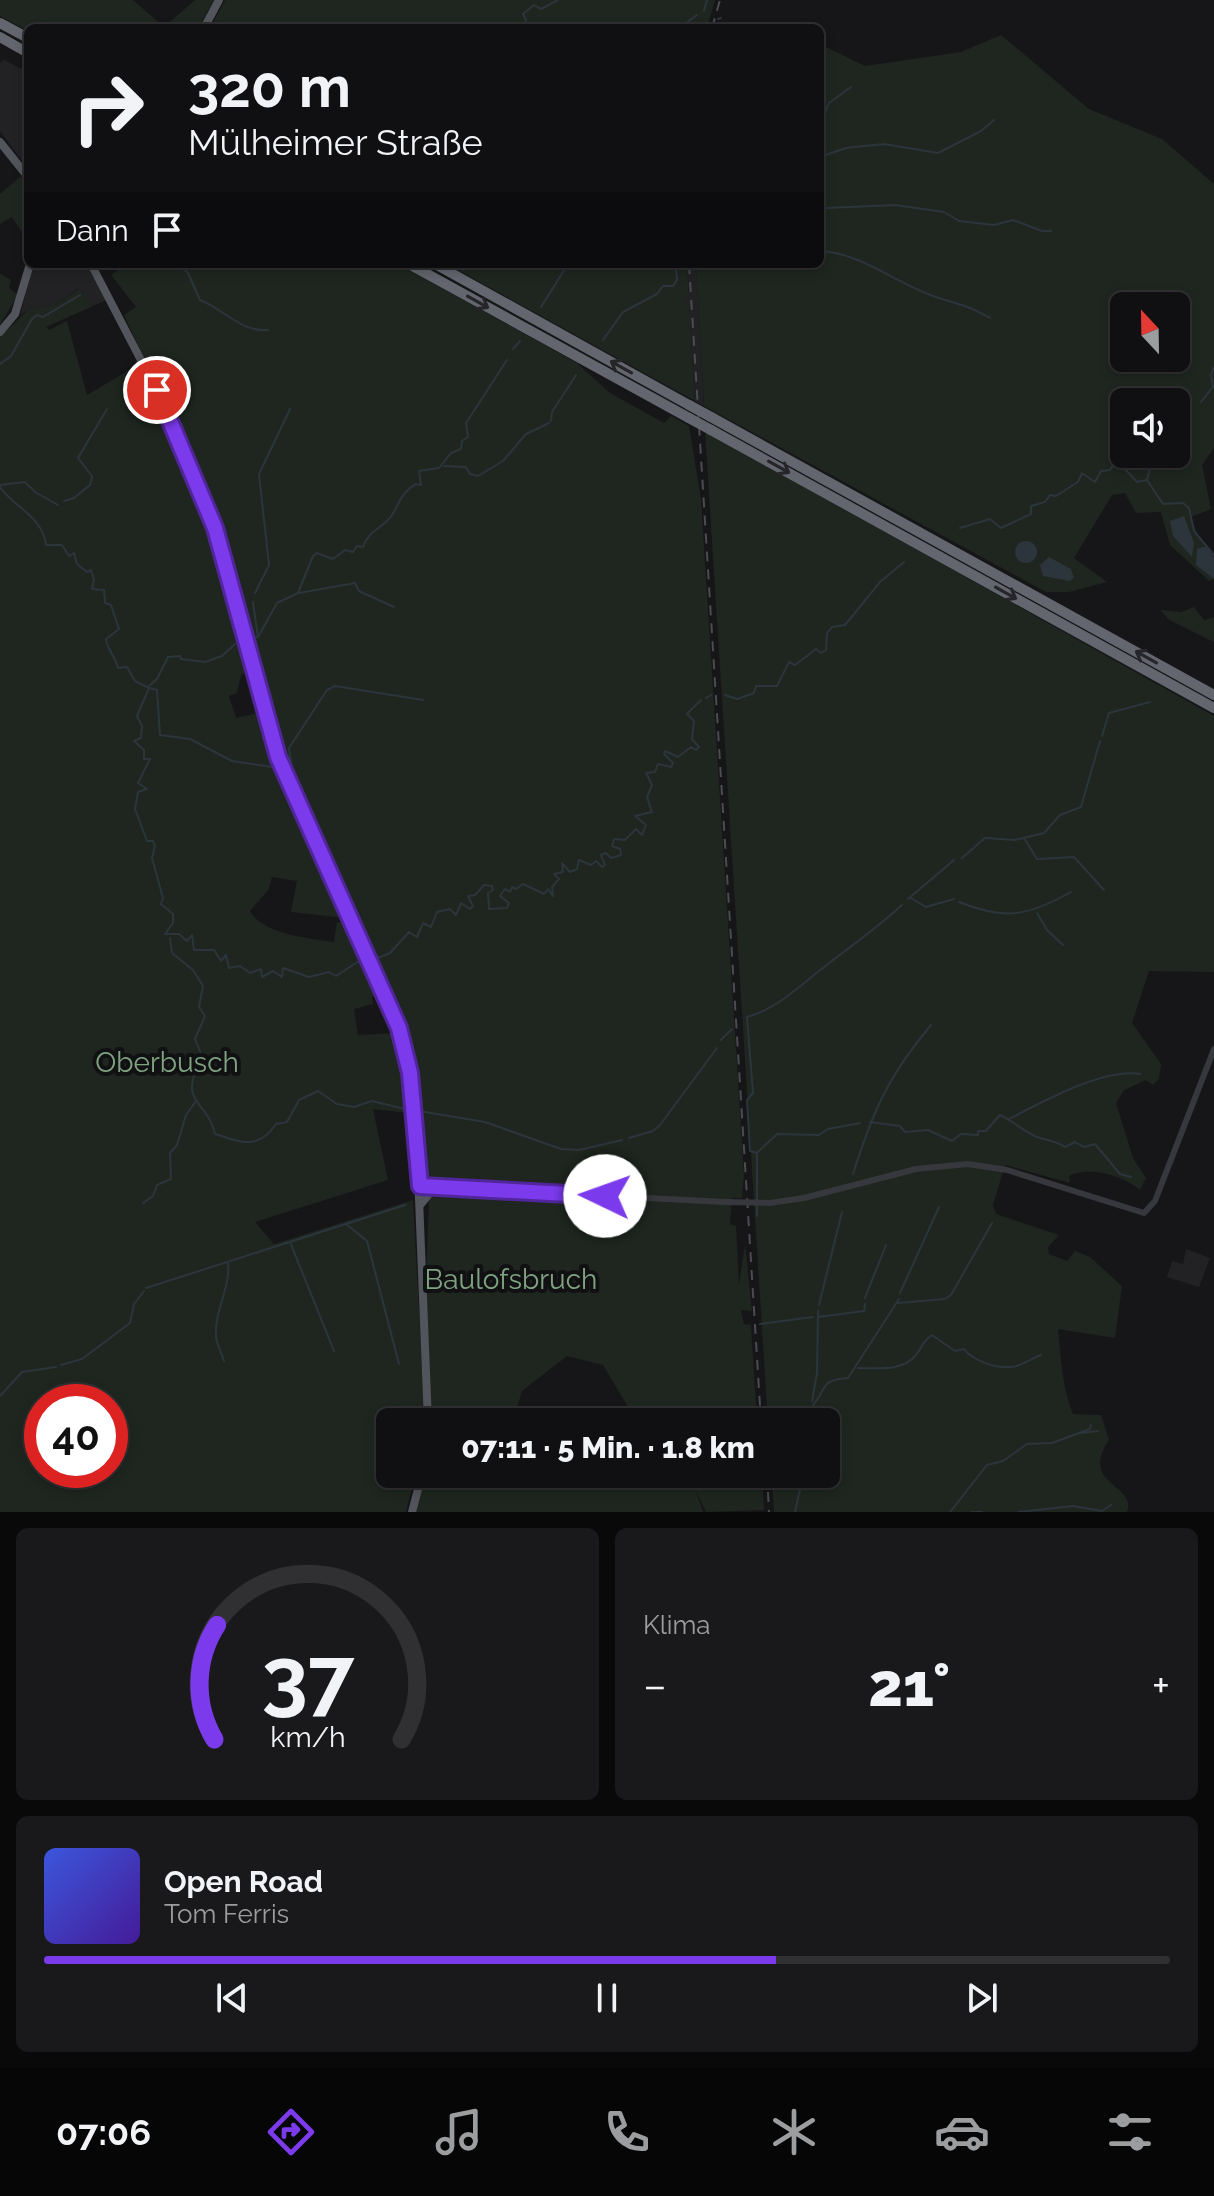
<!DOCTYPE html>
<html lang="de">
<meta charset="utf-8">
<style>
:root{--surface:#101012;--page:#19191b;--text:#f1f3f6;--muted:#9c9d9f;--line:#303032;--accent:#7c3aed}
body{margin:0;font-family:Raleway,sans-serif;background:var(--page);color:var(--text);height:100vh;display:flex;flex-direction:column;font-size:30px;white-space:nowrap}
*{box-sizing:border-box;margin:0}
p{font-size:26px;color:var(--muted)}
.icon{flex:none;width:44px;height:44px;fill:none;stroke:currentColor;stroke-width:2;stroke-linecap:round;stroke-linejoin:round}
.map{position:relative;height:1512px;overflow:hidden}
.side{display:flex;flex-direction:column;gap:16px;padding:16px;background:#09090a;flex:1}
.side>*{flex:none}
.top-card{position:absolute;left:24px;top:24px;width:800px;height:244px;border-radius:12px;box-shadow:0 4px 12px #0003,0 0 0 2px var(--line);background:#101012;color:var(--text);overflow:hidden}
.needle{width:52px;rotate:338deg}
.fabs{position:absolute;left:1110px;top:292px;display:grid;gap:16px}
.fabs a{display:grid;place-items:center;width:80px;height:80px;border-radius:12px;background:var(--surface);box-shadow:0 4px 12px #0003,0 0 0 2px var(--line);font-size:40px}
.speed{position:absolute;left:24px;top:1384px;display:flex;gap:16px;font-size:40px;font-weight:700;text-align:center}
.speed>*{display:grid;place-content:center;width:104px;height:104px;border-radius:50%;background:var(--surface);box-shadow:0 4px 12px #0003,0 0 0 2px var(--line);line-height:1}
.speed .limit{border:12px solid #d22;background:#fff;color:#111}
.pin{position:absolute;display:grid;place-items:center;width:68px;height:68px;color:#fff;margin:-34px;border:4px solid #fff;border-radius:50%;box-shadow:0 2px 8px #0007}
.me{position:absolute;width:88px;margin:-44px;rotate:273deg;stroke-linejoin:round;filter:drop-shadow(0 0 6px #0008)}
.turn{display:flex;align-items:center;gap:28px;height:168px;padding:0 32px;font-size:36px}
.turn .icon{width:104px;height:104px;stroke-width:2.5}
.turn b{display:block;font-size:56px;line-height:68px}
.then{display:flex;align-items:center;height:76px;padding:0 32px;background:#0003;gap:16px;font-size:30px}
.big{font-size:60px;font-weight:800;line-height:1.1}
.side .card{flex:1;display:flex;flex-direction:column;justify-content:center;gap:12px;min-width:0;padding:0 28px;border-radius:12px;background:var(--page)}
.side .dial{align-items:center;gap:0}
.dial svg{height:208px;overflow:visible;fill:none;stroke:var(--line);stroke-width:7;stroke-linecap:round;text-anchor:middle}
.dial text{fill:var(--text);stroke:none}
.song{display:flex;align-items:center;gap:24px}
.cover{width:96px;height:96px;border-radius:12px;background:linear-gradient(135deg,hsl(230 70% 55%),hsl(260 70% 35%))}
.played{height:8px;border-radius:4px;background:linear-gradient(90deg,var(--accent) 65%,var(--line) 65%)}
.keys{display:flex;justify-content:space-around;direction:ltr}
.heat{display:flex;justify-content:space-between;align-items:center;font-size:44px;direction:ltr}
.side .tiles{flex:1;display:grid;gap:16px;grid-template-columns:1fr 1fr}
.card:last-child{grid-column:span 2}
.trip{position:absolute;left:376px;top:1408px;width:464px;height:80px;border-radius:12px;background:var(--surface);box-shadow:0 4px 12px #0003,0 0 0 2px var(--line);font-weight:800;line-height:80px;text-align:center}
.menu{display:flex;height:128px;justify-content:space-around;align-items:center;background:#060607;color:var(--muted)}
.menu .icon{width:56px;height:56px}
.menu .on{color:var(--accent)}
.menu b{font-size:36px;color:var(--text)}
.map>svg:first-child{display:block}
.built{fill:#222225}
.green{fill:#1e261f;fill-rule:evenodd}
.water{fill:#2c353c}
.lines{fill:none;stroke-linecap:round;stroke-linejoin:round}
.stream{stroke:#2c353c;stroke-width:2}
.minor{stroke:#37383d;stroke-width:6}
.major{stroke:#53555c;stroke-width:8}
.highway{stroke:#63666e;stroke-width:10}
.rail{stroke:#4a4c52;stroke-width:2;stroke-dasharray:10 8;stroke-linecap:butt}
.minor-bridge{stroke:#37383d;stroke-width:6}
.highway-bridge{stroke:#63666e;stroke-width:10}
.oneway{stroke:#26262a}
.route-casing{stroke:#51269a;stroke-width:20}
.route{stroke:#7c3aed;stroke-width:14}
.labels{text-anchor:middle;dominant-baseline:central;stroke-width:8;stroke-linejoin:round;paint-order:stroke}
.park-label{font-size:28px;fill:#7fa381;stroke:#111113}
</style>
<div class="map">
<svg width="1214" height="1512" viewBox="0 0 1214 1512">
<rect width="100%" height="100%" fill="#161618"/>
<g class="built">
<polygon points="4,60 28,72 28,169 0,131 0,63"/>
<polygon points="33,264 86,264 106,300 91,307 78,289 55,305 29,309 20,316"/>
<polygon points="687,264 696,264 704,406 695,401 689,304 684,304 684,294 689,293"/>
<polygon points="1186,1249 1210,1258 1199,1287 1167,1277 1172,1261 1183,1264"/>
</g>
<g class="green">
<polygon points="0,0 133,0 164,27 195,0 214,0 198,28 28,28 28,31 0,16"/>
<polygon points="225,0 715,0 707,28 210,28"/>
<path d="M1001 35 1089 109 1162 139 1214 184V448L1202 465 1211 509 1191 517 1198 536 1214 555V579L1209 581 1170 545 1161 512 1136 513 1125 493 1112 495 1074 558 1107 582 1069 592H1046L704 406 696 264H820V44L865 66 961 52ZM1124 306H1176V358H1124ZM1124 402H1176V454H1124Z"/>
<polygon points="21,176 28,184 28,225 21,231 12,217 0,224 0,194"/>
<polygon points="127,264 398,264 577,363 610,393 664,423 671,416 689,426 701,499 744,1175 742,1198 732,1198 730,1224 736,1226 739,1285 745,1244 752,1311 741,1310 744,1324 751,1325 757,1422 640,1422 628,1417 631,1412 603,1365 567,1356 522,1391 513,1422 431,1422 426,1280 429,1200 442,1190 442,1183 425,1180 423,1176 408,1048 281,757 264,687 203,487 124,315 136,307 111,275"/>
<polygon points="447,264 687,264 689,294 684,294 684,303 689,303 695,401"/>
<polygon points="0,274 11,280 9,288 18,295 0,325"/>
<path d="M79 289 91 307 46 327 49 330 67 321 87 395 136 366 150 395H153L210 531 246 672 241 675 237 693 229 696 236 718 258 713 261 734 345 918 291 912 297 881 272 877 269 889 250 911C264 935 308 938 334 942L337 922 347 923 382 995 372 997 373 1004 354 1009 358 1035 395 1033 408 1113 373 1109 388 1180 255 1222 274 1244 413 1200 425 1422H390V1474H415L406 1512H0V337L29 309 55 305ZM42 1402H110V1470H42Z"/>
<path d="M705 431 1214 716V972L1149 971 1132 1023 1161 1064 1159 1079 1153 1085 1146 1080 1124 1090 1116 1103 1133 1158 1146 1178 1140 1190C1123 1176 1090 1165 1069 1176L1070 1183 1005 1165 993 1205 996 1214 1059 1235 1048 1247 1049 1254 1067 1261 1075 1251 1090 1257 1122 1286 1115 1338 1058 1329C1061 1359 1062 1386 1073 1414L1101 1415 1109 1440C1078 1485 1138 1484 1127 1512H774L772 1474H826V1422H768Z"/>
<polygon points="1194,607 1204,620 1214,617 1214,642 1168,619 1161,610 1181,612"/>
<polygon points="426,1474 644,1474 655,1483 661,1477 658,1474 685,1474 694,1485 703,1512 415,1512"/>
<polygon points="688,1474 762,1474 764,1510 706,1512"/>
</g>
<g class="water">
<polygon points="1184,516 1194,543 1192,557 1173,536 1170,521"/>
<circle cx="1026" cy="552" r="11"/>
<polygon points="1202,547 1207,547 1214,558 1214,579 1196,565 1197,549"/>
<polygon points="1049,557 1071,569 1074,578 1069,581 1043,576 1040,565"/>
</g>
<g class="lines">
<g class="stream">
<polyline points="704,11 707,0"/>
<polyline points="718,19 721,18"/>
<polyline points="522,28 526,20 523,14 534,5 541,9 558,0"/>
<polyline points="679,28 697,15"/>
<polyline points="820,126 829,103 851,87"/>
<polyline points="820,157 846,148 884,144 938,153 981,131 994,120"/>
<polyline points="827,208 895,205 944,212 959,221 994,225 1013,220 1042,231 1051,231"/>
<path d="M820 251C863 253 899 286 939 298 958 304 972 307 990 318"/>
<path d="M178 264 188 273 200 300C224 309 240 332 268 330"/>
<polyline points="541,307 568,264"/>
<polyline points="603,340 623,312 657,294 663,286 673,286 677,280 676,271"/>
<polyline points="513,349 520,341"/>
<polyline points="0,364 11,356 32,319 37,315 43,317 80,295"/>
<polyline points="1201,402 1213,387 1211,375 1214,367"/>
<polyline points="551,421 552,412 576,375"/>
<polyline points="1176,428 1177,426"/>
<polyline points="444,466 466,467 470,474 478,476 503,461 526,434 549,423"/>
<polyline points="1147,480 1163,504 1183,503 1189,508 1194,531 1214,555"/>
<polyline points="0,485 25,482 35,492 58,505"/>
<path d="M0 487C14 507 43 517 46 545H62L69 556 74 553 77 564 87 572 91 570 94 580 92 589 104 590 105 603 111 605 119 629 106 639C106 648 116 657 118 668L127 667 135 681 149 688 137 716 142 726 141 738 134 741 144 750V759H150L138 783 147 789 138 792 135 809 147 841H153L155 846 152 858 163 898 161 904 173 914V923L165 934H179L187 941 192 935 194 950H214L221 961 226 955 229 968 240 966 250 973 261 969 262 977 273 971 282 977 283 968 309 977 329 972 336 976 359 961"/>
<polyline points="64,501 74,498 90,485 92,476 78,458 107,409"/>
<polyline points="960,528 990,519 1001,528 1031,514 1031,506 1045,502 1050,495 1056,496 1078,482 1082,473 1095,482 1101,471 1110,470 1113,465 1122,466 1137,482 1147,480 1150,468 1161,457"/>
<polyline points="255,593 269,565 259,474 290,409"/>
<polyline points="299,593 355,583 359,591 394,607"/>
<polyline points="253,602 258,637"/>
<path d="M254 638 258 637 277 603 298 593 313 556 317 553 333 559 345 550 353 552 357 546 363 547C369 529 384 528 392 515 400 503 401 492 416 484L421 485 419 471 439 468 451 453 461 449 462 441 468 437 466 423 507 360"/>
<polyline points="149,686 157,679 168,657 180,656 181,659 205,662 222,656 235,644"/>
<polyline points="150,688 157,690 160,735 190,739 232,761 272,767"/>
<polyline points="725,695 737,699 754,693 756,686 777,686 789,662 795,665 816,649 821,653 826,650 827,633 832,627 845,625 880,582 904,562"/>
<polyline points="706,698 711,695"/>
<polyline points="1102,736 1109,713 1150,702"/>
<polyline points="291,763 289,748 327,690 335,686 423,700"/>
<polyline points="1024,838 1037,859 1074,857 1104,890"/>
<polyline points="962,858 985,838 1015,840 1044,833 1060,815 1081,807 1100,741"/>
<polyline points="911,898 926,907 954,899"/>
<polyline points="908,899 954,860"/>
<path d="M959 902C1005 920 1026 917 1071 892"/>
<polyline points="1037,913 1047,930 1063,945"/>
<polyline points="170,938 172,953 193,970 203,986 199,1007 205,1016 195,1039 201,1054 195,1063"/>
<polyline points="378,958 390,953 409,932 417,937 423,923 431,927 437,912 450,909 456,915 461,903 470,909 473,906 468,896 475,895 484,885 492,886 493,890 488,893 489,909 507,908 509,903 500,896 505,889 510,892 512,887 516,889 523,884 544,894 548,889 553,896 552,887 559,879 554,874 563,872 562,863 570,872 577,869 579,860 591,865 596,861 602,867 605,865 601,855 606,853 611,858 621,855 620,849 612,846 614,839 625,840 636,829 642,835 646,825 635,816 652,812 647,797 652,785 646,773 655,772 658,764 671,767 673,763 664,754 665,751 678,757 691,747 696,750 699,747 692,739 694,721 687,714 701,700"/>
<polyline points="721,1040 732,1029"/>
<path d="M198 1065C180 1104 207 1100 215 1134 240 1142 258 1151 276 1124L287 1122 299 1100 318 1091 337 1104 354 1107 372 1101 413 1111"/>
<polyline points="419,1111 485,1122 561,1149 579,1150 622,1140"/>
<path d="M1009 1119C1042 1102 1103 1068 1140 1074"/>
<path d="M870 1122 900 1126 905 1132 928 1130 952 1141 961 1134 978 1135V1131H986L1000 1115C1014 1121 1026 1134 1040 1138 1050 1141 1056 1141 1065 1147L1075 1142 1084 1147 1095 1144 1120 1174 1131 1177"/>
<polyline points="629,1138 653,1131 660,1125 717,1048"/>
<polyline points="758,1152 777,1134 819,1135 828,1129 860,1123"/>
<path d="M853 1174C873 1111 888 1076 931 1025"/>
<polyline points="143,1203 153,1196 157,1185 171,1179 170,1153 177,1145 186,1115 196,1101"/>
<path d="M757 1216V1153L750 1151 747 1100 753 1093 747 1017C775 1010 801 985 824 967 851 946 877 928 902 905"/>
<polyline points="346,1224 367,1241 399,1364"/>
<polyline points="290,1242 334,1351"/>
<polyline points="146,1288 405,1205"/>
<polyline points="900,1293 939,1207"/>
<polyline points="865,1298 886,1245"/>
<polyline points="898,1303 945,1299 951,1295 992,1223"/>
<polyline points="819,1305 842,1212"/>
<polyline points="818,1317 864,1311 865,1304"/>
<polyline points="760,1324 813,1317"/>
<path d="M224 1361C222 1354 217 1345 216 1337 214 1312 231 1286 228 1262"/>
<polyline points="61,1365 82,1359 130,1323 134,1304 144,1291"/>
<path d="M858 1368C878 1368 902 1372 916 1355 923 1346 922 1342 932 1335L955 1351 964 1349C972 1360 996 1369 1011 1367 1020 1367 1032 1358 1041 1355"/>
<polyline points="0,1396 22,1372 56,1367"/>
<polyline points="812,1401 817,1373 818,1311"/>
<path d="M819 1422 813 1405C828 1389 818 1380 848 1378L899 1299"/>
<polyline points="1081,1433 1098,1431"/>
<polyline points="795,1512 803,1476"/>
<polyline points="950,1512 987,1465 1003,1461 1027,1444 1052,1443 1090,1429 1091,1425"/>
<polyline points="971,1512 982,1512"/>
<polyline points="1019,1512 1073,1506 1102,1511 1111,1505"/>
</g>
<g class="minor">
<polyline points="420,1186 724,1202"/>
<polyline points="770,1203 804,1198 916,1169 968,1164 1007,1170 1144,1213 1155,1201 1214,1049"/>
</g>
<g class="major">
<polyline points="204,28 219,0"/>
<polyline points="0,142 28,177"/>
<polyline points="91,264 171,418 201,488 278,757 388,997 406,1049 416,1124 428,1422"/>
<polyline points="0,332 15,314 30,264"/>
<polyline points="421,1204 435,1187"/>
<polyline points="412,1512 422,1474"/>
</g>
<g class="highway">
<polyline points="0,23 28,38"/>
<polyline points="0,37 28,53"/>
<polyline points="409,264 689,418"/>
<polyline points="435,264 689,405"/>
<polyline points="711,417 1214,695"/>
<polyline points="711,430 1214,708"/>
</g>
<g class="rail">
<polyline points="712,28 720,0"/>
<polyline points="689,264 761,1422"/>
<polyline points="767,1474 769,1512"/>
</g>
<polyline class="minor-bridge" points="724,1202 770,1203"/>
<g class="highway-bridge">
<polyline points="689,405 711,417"/>
<polyline points="689,418 711,430"/>
</g>
</g>
<defs><path id="oneway-shaft" d="M-6 0H5M1.5-3L5.5 0L1.5 3" fill="none" stroke-width="1.6" stroke-linecap="round" stroke-linejoin="round" transform="scale(2)"/></defs>
<g class="oneway">
<use href="#oneway-shaft" transform="translate(478 302) rotate(29)"/>
<use href="#oneway-shaft" transform="translate(621 367) rotate(-151)"/>
<use href="#oneway-shaft" transform="translate(779 467) rotate(29)"/>
<use href="#oneway-shaft" transform="translate(1006 593) rotate(29)"/>
<use href="#oneway-shaft" transform="translate(1146 657) rotate(-151)"/>
</g>
<g class="lines">
<defs>
<polyline id="route" points="157,390 215,528 278,757 399,1028 410,1073 420,1186 605,1196"/>
</defs>
<use href="#route" class="route-casing"/>
<use href="#route" class="route"/>
</g>
<g class="labels">
<g class="park-label">
<text x="167" y="1062">Oberbusch</text>
<text x="511" y="1279">Baulofsbruch</text>
</g>
</g>
</svg>
<div class="fabs">
<a><svg class="needle" viewBox="-14 -14 28 28"><path d="M0-13l5 13h-10z" fill="#e53935"/><path d="M0 13l5-13h-10z" fill="#9c9d9f"/></svg></a>
<a><svg class="icon" aria-label="sound" viewBox="0 0 24 24"><path d="M4 9h4l5-4v14l-5-4H4zM17 9q2 3 0 6"/></svg></a>
</div>
<div class="speed"><div class="limit">40</div></div>
<div class="pin" style="left:157px;top:390px;background:#d93025"><svg class="icon" aria-label="arrive" viewBox="0 0 24 24"><path d="M6 21V4h12l-3 4 3 4H6"/></svg></div>
<svg class="me" style="left:605px;top:1196px" viewBox="-20 -20 40 40"><circle r="19" fill="#fff"/><path d="M0-13L10 11 0 6-10 11z" fill="#7c3aed"/></svg>
<div class="trip">07:11 · 5 Min. · 1.8 km</div>
<div class="top-card">
<div class="turn"><svg class="icon" aria-label="right" viewBox="0 0 24 24"><path d="M7 20v-9h11M14 6l5 5-5 5"/></svg><div><b>320 m</b>Mülheimer Straße</div></div>
<div class="then">Dann<svg class="icon" aria-label="arrive" viewBox="0 0 24 24"><path d="M6 21V4h12l-3 4 3 4H6"/></svg></div>
</div>
</div>
<section class="side">
<div class="tiles">
<div class="card dial"><svg viewBox="0 0 100 80">
<path d="M14 69A42 42 0 1 1 86 69"/>
<path d="M14 69A42 42 0 0 1 15 25" stroke="#7c3aed"/>
<text x="50" y="56" font-size="32" font-weight="700">37</text>
<text x="50" y="72" font-size="11">km/h</text>
</svg></div>
<div class="card"><p>Klima</p>
<div class="heat"><a>−</a><b class="big">21°</b><a>+</a></div>
</div>
<div class="card">
<div class="song"><i class="cover"></i><div><b>Open Road</b><p>Tom Ferris</p></div></div>
<div class="played"></div>
<div class="keys"><svg class="icon" aria-label="previous" viewBox="0 0 24 24"><path d="M18 5L8 12l10 7zM5 5v14"/></svg><svg class="icon" aria-label="pause" viewBox="0 0 24 24"><path d="M8 5v14M16 5v14"/></svg><svg class="icon" aria-label="next" viewBox="0 0 24 24"><path d="M6 5l10 7-10 7zM19 5v14"/></svg></div>
</div>
</div>
</section>
<nav class="menu">
<b>07:06</b>
<svg class="icon on" aria-label="directions" viewBox="0 0 24 24"><path d="M12 3l9 9-9 9-9-9zM9 14v-3h6M13 9l2 2-2 2"/></svg>
<svg class="icon" aria-label="music" viewBox="0 0 24 24"><path d="M9 18V5l10-2v13"/><circle cx="6" cy="18" r="3"/><circle cx="16" cy="16" r="3"/></svg>
<svg class="icon" aria-label="phone" viewBox="0 0 24 24"><path d="M5 4h4l2 5-3 2q2 4 5 5l2-3 5 2v4C11 20 4 13 5 4z"/></svg>
<svg class="icon" aria-label="climate" viewBox="0 0 24 24"><path d="M12 3v18M4 7l16 10M4 17L20 7"/></svg>
<svg class="icon" aria-label="car" viewBox="0 0 24 24"><path d="M5 17H2v-5l4-1 3-4h7l3 4 3 1v5h-3M9 17h6M6 11h13"/><circle cx="7" cy="17" r="2"/><circle cx="17" cy="17" r="2"/></svg>
<svg class="icon" aria-label="filters" viewBox="0 0 24 24"><path d="M4 7h16M4 17h16"/><circle cx="9" cy="7" r="2"/><circle cx="15" cy="17" r="2"/></svg>
</nav>
